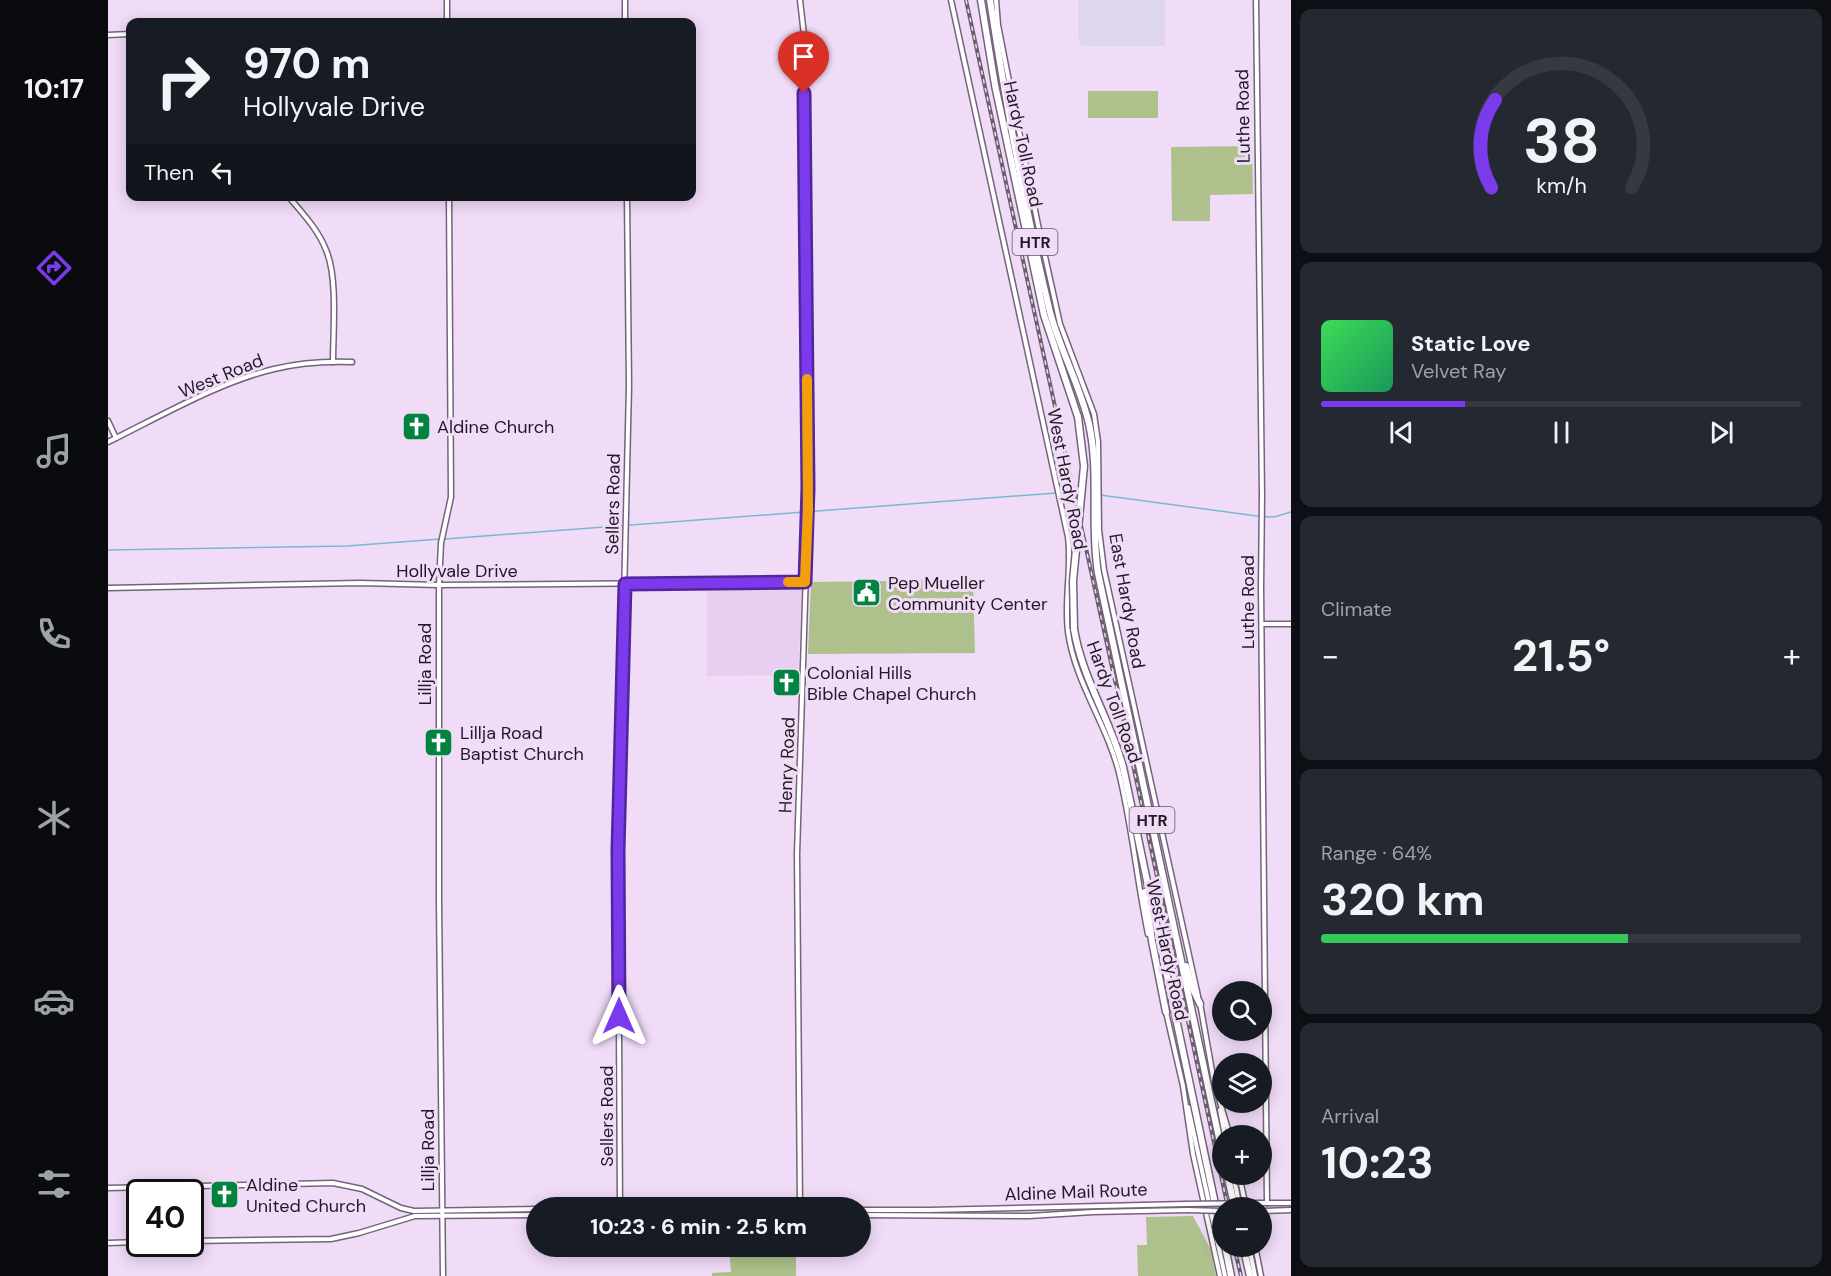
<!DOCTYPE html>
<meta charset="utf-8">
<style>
:root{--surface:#171b24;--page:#242831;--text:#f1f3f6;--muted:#9ea1a6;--line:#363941;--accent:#7c3aed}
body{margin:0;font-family:"DM Sans",sans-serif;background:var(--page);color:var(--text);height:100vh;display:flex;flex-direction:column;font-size:22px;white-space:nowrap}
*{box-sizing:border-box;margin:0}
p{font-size:20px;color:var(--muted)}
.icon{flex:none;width:33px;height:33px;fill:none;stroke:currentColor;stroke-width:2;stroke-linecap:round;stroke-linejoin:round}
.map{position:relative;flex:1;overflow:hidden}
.side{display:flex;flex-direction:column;gap:9px;padding:9px;background:#0d0f14;width:540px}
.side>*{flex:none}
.hud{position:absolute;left:18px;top:18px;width:570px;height:183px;border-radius:12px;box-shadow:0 3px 15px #0003;background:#171b24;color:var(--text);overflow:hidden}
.tools{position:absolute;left:1104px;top:981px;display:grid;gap:12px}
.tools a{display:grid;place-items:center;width:60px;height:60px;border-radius:50%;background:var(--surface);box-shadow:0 3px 15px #0003;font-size:30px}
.speed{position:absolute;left:18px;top:1179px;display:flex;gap:12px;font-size:30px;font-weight:700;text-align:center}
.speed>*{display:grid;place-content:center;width:78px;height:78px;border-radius:50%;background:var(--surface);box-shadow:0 3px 15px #0003;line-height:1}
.speed .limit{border:3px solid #111;border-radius:9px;background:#fff;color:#111}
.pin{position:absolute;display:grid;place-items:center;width:51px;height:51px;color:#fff;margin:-62px -26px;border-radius:50% 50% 50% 0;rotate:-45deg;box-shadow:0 0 6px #0007}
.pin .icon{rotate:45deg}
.me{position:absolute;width:66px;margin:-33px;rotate:0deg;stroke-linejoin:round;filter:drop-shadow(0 0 4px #0008)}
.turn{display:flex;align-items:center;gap:21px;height:126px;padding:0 18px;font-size:27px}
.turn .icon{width:78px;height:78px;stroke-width:2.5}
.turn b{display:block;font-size:42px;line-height:51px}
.then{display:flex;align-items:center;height:57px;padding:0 18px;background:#0003;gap:12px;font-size:22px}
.big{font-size:45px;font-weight:700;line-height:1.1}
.side .card{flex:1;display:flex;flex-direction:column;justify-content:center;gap:9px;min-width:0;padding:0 21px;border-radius:12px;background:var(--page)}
.side .dial{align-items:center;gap:0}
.dial svg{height:156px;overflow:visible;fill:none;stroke:var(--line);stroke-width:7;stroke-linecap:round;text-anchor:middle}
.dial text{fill:var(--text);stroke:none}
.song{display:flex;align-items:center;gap:18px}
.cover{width:72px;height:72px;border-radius:9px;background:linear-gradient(135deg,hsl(130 70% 55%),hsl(150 70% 35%))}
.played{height:6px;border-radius:3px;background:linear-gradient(90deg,var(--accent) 30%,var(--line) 30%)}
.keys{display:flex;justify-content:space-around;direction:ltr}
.heat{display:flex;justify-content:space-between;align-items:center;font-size:33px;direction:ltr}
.charge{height:9px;border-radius:4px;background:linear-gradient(90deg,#34c759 64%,var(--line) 0)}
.trip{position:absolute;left:418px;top:1197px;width:345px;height:60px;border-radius:30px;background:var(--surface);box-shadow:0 3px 15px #0003;font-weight:700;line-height:60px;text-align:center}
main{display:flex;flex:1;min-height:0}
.dock{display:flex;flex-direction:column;width:108px;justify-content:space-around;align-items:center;background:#090b0e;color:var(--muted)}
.dock .icon{width:42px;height:42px}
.dock .selected{color:var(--accent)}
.dock b{font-size:27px;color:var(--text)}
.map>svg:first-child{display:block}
.industrial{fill:#ded6ec}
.built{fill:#e8cff2}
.green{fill:#aec08c}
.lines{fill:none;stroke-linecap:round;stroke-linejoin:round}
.stream{stroke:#75bad0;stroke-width:1.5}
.secondary-casing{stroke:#75637c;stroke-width:7}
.highway-casing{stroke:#75637c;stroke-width:9}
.secondary{stroke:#fff;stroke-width:4}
.highway{stroke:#fff;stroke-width:6}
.rail-casing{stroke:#6b5f6f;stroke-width:4}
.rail{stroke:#f1dcf8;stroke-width:1.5;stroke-dasharray:4.5;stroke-linecap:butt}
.secondary-bridge-casing{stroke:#75637c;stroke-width:7;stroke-linecap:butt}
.highway-bridge-casing{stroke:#75637c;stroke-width:9;stroke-linecap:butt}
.secondary-bridge{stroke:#fff;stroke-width:4}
.highway-bridge{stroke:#fff;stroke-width:6}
.route-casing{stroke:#51269a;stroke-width:15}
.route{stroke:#7c3aed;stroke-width:10}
.slow{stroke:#f59e0b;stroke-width:10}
.labels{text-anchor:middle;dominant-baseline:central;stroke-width:6;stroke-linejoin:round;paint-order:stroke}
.shield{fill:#f1dcf8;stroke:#5f5464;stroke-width:1.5}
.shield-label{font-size:16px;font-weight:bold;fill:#211a24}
.street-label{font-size:18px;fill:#211a24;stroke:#f1dcf8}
.poi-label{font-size:18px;fill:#211a24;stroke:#f1dcf8;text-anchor:start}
</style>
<main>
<nav class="dock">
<b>10:17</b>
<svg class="icon selected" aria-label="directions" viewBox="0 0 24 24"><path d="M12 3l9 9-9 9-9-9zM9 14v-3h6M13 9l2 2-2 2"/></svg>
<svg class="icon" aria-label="music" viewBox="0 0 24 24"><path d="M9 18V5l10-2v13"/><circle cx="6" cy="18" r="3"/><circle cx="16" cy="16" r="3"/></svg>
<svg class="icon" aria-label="phone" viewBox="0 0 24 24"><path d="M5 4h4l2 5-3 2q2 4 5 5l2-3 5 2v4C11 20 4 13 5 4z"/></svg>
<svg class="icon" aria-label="climate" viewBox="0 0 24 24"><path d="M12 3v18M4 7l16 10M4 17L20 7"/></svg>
<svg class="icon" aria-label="car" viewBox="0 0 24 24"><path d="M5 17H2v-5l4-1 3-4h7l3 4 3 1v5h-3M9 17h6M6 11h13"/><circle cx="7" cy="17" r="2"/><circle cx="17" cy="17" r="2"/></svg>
<svg class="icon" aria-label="filters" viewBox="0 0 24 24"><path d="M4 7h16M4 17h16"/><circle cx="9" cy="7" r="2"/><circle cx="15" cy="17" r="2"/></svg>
</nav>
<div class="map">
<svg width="1183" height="1276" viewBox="0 0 1183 1276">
<rect width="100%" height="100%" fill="#f1dcf8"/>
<polygon class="industrial" points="970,0 1057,0 1057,46 973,46 970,35"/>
<polygon class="built" points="599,587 694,587 690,675 599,676"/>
<g class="green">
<rect x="980" y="91" width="70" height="27"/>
<polygon points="1144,146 1145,194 1102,195 1102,221 1064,221 1063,147"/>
<polygon points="865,580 867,653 700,654 703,582"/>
<polygon points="1085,1216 1103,1250 1108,1276 1030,1276 1029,1245 1039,1245 1038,1217"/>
<polygon points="621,1247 688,1247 688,1276 604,1276 604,1273 623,1272"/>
</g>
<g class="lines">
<g class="stream">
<polyline points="953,493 972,494"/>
<polyline points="992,495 1149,516 1166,517 1183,512"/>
<polyline points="337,539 948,493"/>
<polyline points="0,550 239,546 332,539"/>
</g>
<defs>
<g id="secondary">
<polyline points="339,0 339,22"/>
<polyline points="517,0 517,22"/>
<polyline points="692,0 696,35 700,508 689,854 692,1208"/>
<path d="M843 0 960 537C964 569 956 600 960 632 967 683 999 724 1011 773 1024 826 1029 881 1040 934"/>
<polyline points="888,0 890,25 898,66 930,225 952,324 986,414 990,442 991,530 996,570 1090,996"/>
<polyline points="1148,0 1154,495 1153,587 1159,1203"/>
<polyline points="0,35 22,34"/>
<path d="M180 196C194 213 210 229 218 250 230 277 225 331 225 362"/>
<polyline points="0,421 8,438"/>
<path d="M0 442C51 417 111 382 166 369 191 363 218 361 244 362"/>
<polyline points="0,588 252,583 331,585 697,582"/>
<polyline points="1154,624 1183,624"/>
<polyline points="1092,1003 1106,1082 1122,1136"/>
<polyline points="1058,1012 1075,1086 1085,1154 1112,1276"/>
<polyline points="1080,1107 1117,1276"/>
<polyline points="1112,1110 1117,1136"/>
<polyline points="1125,1174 1132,1208"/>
<polyline points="1131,1174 1138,1208"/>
<polyline points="0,1188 225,1183 254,1189 293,1208 306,1211 429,1209"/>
<polyline points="1152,1203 1183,1203"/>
<polyline points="512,1208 510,851 521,386 519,196"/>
<polyline points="753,1210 821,1210 1078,1204"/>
<polyline points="1154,1211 1183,1210"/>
<polyline points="753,1215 921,1216 985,1212 1080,1210"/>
<polyline points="82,1241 223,1239 251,1233 307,1216 429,1215"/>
<polyline points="0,1243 32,1242"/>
<polyline points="1141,1246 1147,1276"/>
<polyline points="1147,1246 1153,1276"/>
<polyline points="335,1276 331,901 331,585 333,543 343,497 341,196"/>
</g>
<g id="highway">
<polyline points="873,0 887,85 936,315 970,417"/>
<path d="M882 0C898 105 917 209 942 312 952 350 972 385 981 424 992 472 982 524 990 573L1114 1152"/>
<path d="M966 629C974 678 1002 719 1015 767L1114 1237"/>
<polyline points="1037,892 1044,941 1058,1012"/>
<polyline points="1078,966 1083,985 1092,1004"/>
<polyline points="1119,1174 1127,1208"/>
<polyline points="1117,1246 1123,1276"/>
<polyline points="1135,1246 1142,1276"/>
</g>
</defs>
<use href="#secondary" class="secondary-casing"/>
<use href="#highway" class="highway-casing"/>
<use href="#secondary" class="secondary"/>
<use href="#highway" class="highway"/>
<defs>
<g id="rail">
<polyline points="858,0 1009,690 1120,1208"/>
<polyline points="1126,1246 1133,1276"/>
</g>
</defs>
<use href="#rail" class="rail-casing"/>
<use href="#rail" class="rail"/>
<defs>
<g id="secondary-bridge">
<polyline points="1078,1204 1152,1203"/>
<polyline points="1080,1210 1114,1211"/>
</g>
<polyline id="highway-bridge" points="966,629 965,581 976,466 970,417"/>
</defs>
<use href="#secondary-bridge" class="secondary-bridge-casing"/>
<use href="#highway-bridge" class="highway-bridge-casing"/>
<use href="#secondary-bridge" class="secondary-bridge"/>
<use href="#highway-bridge" class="highway-bridge"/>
</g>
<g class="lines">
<defs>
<polyline id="route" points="511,1016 510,851 517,584 697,582 700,488 696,93"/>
</defs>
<use href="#route" class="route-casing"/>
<use href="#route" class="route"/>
<polyline class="slow" points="680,582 697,582 700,508 699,379"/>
</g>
<defs>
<symbol id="church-square" viewBox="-11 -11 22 22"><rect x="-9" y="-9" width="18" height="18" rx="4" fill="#00843f" stroke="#f1dcf8"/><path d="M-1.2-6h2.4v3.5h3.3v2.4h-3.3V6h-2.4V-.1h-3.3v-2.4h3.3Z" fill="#fff"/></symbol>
<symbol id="civic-square" viewBox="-11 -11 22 22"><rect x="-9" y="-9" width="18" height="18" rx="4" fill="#00843f" stroke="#f1dcf8"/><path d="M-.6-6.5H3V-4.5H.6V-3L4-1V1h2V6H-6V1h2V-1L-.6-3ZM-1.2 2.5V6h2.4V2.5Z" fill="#fff"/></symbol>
</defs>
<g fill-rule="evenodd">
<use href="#church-square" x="292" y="410" width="33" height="33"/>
<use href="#civic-square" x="742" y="576" width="33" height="33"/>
<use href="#church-square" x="662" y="666" width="33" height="33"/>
<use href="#church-square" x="314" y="726" width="33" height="33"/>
<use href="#church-square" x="100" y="1178" width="33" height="33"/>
</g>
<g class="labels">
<g class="shield">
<rect x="904.5" y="229" width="45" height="26" rx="4.5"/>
<rect x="1021.5" y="807" width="45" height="26" rx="4.5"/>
</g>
<g class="shield-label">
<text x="927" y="242">HTR</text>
<text x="1044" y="820">HTR</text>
</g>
<g class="street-label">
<text transform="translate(1135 116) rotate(-91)">Luthe Road</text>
<text transform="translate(915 144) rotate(78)">Hardy Toll Road</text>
<text transform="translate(113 376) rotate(-22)">West Road</text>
<text transform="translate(959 479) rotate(79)">West Hardy Road</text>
<text transform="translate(505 504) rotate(-89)">Sellers Road</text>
<text x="349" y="571">Hollyvale Drive</text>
<text transform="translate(1019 601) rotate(80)">East Hardy Road</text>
<text transform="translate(1140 602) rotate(-90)">Luthe Road</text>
<text transform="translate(317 664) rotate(-90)">Lillja Road</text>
<text transform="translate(1006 702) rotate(70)">Hardy Toll Road</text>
<text transform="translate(679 765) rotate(-88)">Henry Road</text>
<text transform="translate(1059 950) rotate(78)">West Hardy Road</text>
<text transform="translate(499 1116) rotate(-90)">Sellers Road</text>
<text transform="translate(320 1150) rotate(-90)">Lillja Road</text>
<text transform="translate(968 1192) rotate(-2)">Aldine Mail Route</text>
</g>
<g class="poi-label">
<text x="329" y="427">Aldine Church</text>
<text x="780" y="583">Pep Mueller<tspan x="780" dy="21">Community Center</tspan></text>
<text x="699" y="673">Colonial Hills<tspan x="699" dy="21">Bible Chapel Church</tspan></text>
<text x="352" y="733">Lillja Road<tspan x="352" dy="21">Baptist Church</tspan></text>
<text x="138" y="1185">Aldine<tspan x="138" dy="21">United Church</tspan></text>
</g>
</g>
</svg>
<div class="tools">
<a><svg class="icon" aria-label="search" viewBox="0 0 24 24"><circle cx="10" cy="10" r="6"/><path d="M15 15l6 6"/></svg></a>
<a><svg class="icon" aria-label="layers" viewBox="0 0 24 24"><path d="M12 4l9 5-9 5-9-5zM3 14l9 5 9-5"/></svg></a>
<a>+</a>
<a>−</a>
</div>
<div class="speed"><div class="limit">40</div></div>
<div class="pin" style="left:696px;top:93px;background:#d93025"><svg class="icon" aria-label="arrive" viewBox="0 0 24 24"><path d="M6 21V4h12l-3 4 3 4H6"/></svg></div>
<svg class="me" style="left:511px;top:1016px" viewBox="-20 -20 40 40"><path d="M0-17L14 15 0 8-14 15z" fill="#7c3aed" stroke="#fff" stroke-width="4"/></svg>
<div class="trip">10:23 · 6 min · 2.5 km</div>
<div class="hud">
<div class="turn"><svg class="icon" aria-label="right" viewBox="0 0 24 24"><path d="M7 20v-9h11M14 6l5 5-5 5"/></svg><div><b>970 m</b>Hollyvale Drive</div></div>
<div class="then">Then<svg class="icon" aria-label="left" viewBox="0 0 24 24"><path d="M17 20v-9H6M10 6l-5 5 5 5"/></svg></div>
</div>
</div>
<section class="side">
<div class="card dial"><svg viewBox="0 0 100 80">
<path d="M14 69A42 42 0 1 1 86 69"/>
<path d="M14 69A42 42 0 0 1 16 24" stroke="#7c3aed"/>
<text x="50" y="56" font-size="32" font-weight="700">38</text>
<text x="50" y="72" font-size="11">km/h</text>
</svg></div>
<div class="card">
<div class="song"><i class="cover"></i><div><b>Static Love</b><p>Velvet Ray</p></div></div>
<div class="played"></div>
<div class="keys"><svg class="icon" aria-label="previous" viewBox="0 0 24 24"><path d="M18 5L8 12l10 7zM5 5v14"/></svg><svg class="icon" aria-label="pause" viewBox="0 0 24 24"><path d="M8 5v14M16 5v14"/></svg><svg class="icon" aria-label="next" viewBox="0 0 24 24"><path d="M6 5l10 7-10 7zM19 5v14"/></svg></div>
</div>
<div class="card"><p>Climate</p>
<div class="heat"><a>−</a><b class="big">21.5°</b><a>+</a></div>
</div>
<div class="card"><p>Range · 64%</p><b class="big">320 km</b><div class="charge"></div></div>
<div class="card"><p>Arrival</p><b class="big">10:23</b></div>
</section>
</main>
